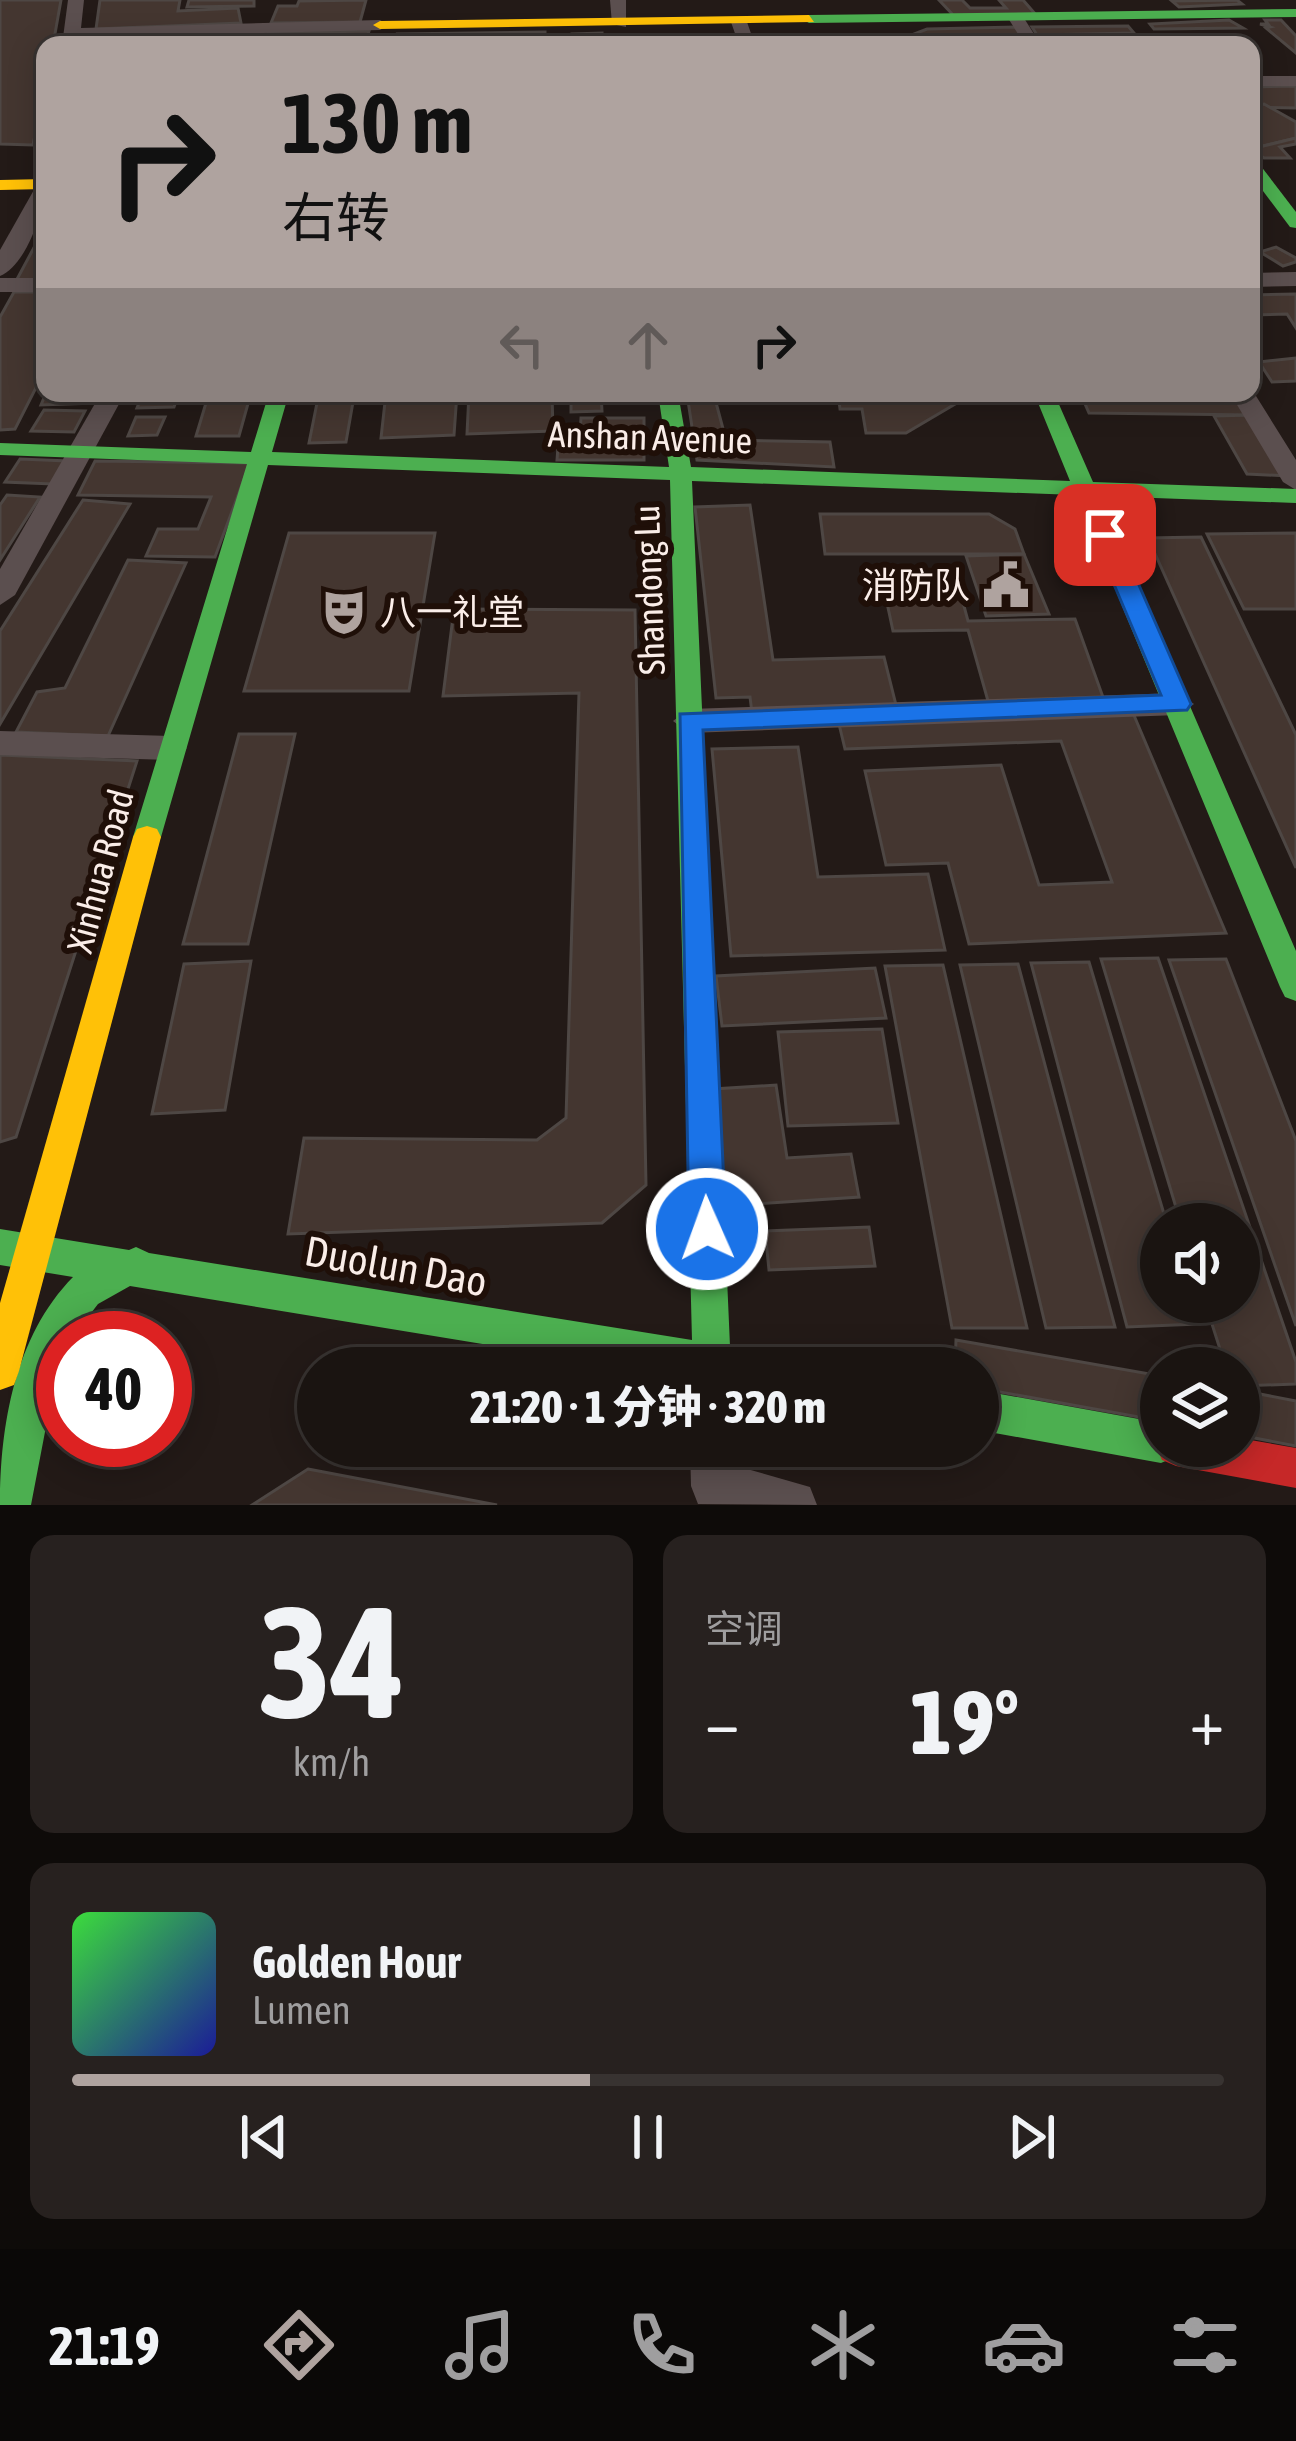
<!DOCTYPE html>
<html lang="zh">
<meta charset="utf-8">
<style>
:root{--surface:#1a1411;--page:#27211f;--text:#f1f3f6;--muted:#9f9e9f;--line:#383331;--accent:#afa39f}
body{margin:0;font-family:"Asap Condensed","Noto Sans SC",sans-serif;background:var(--page);color:var(--text);height:100vh;display:flex;flex-direction:column;font-size:45px;white-space:nowrap}
*{box-sizing:border-box;margin:0}
p{font-size:39px;color:var(--muted)}
.icon{flex:none;width:66px;height:66px;fill:none;stroke:currentColor;stroke-width:2;stroke-linecap:round;stroke-linejoin:round}
.map{position:relative;height:1505px;overflow:hidden}
.side{display:flex;flex-direction:column;gap:30px;padding:30px;background:#0e0b09;flex:1}
.side>*{flex:none}
.top-card{position:absolute;left:36px;top:36px;width:1224px;height:366px;border-radius:24px;box-shadow:0 6px 30px #0003,0 0 0 3px var(--line);background:#afa39f;color:#111;overflow:hidden}
.controls{position:absolute;left:1140px;top:1203px;display:grid;gap:24px}
.controls a{display:grid;place-items:center;width:120px;height:120px;border-radius:50%;background:var(--surface);box-shadow:0 6px 30px #0003,0 0 0 3px var(--line);font-size:60px}
.speed{position:absolute;left:36px;top:1311px;display:flex;gap:24px;font-size:60px;font-weight:700;text-align:center}
.speed>*{display:grid;place-content:center;width:156px;height:156px;border-radius:50%;background:var(--surface);box-shadow:0 6px 30px #0003,0 0 0 3px var(--line);line-height:1}
.speed .limit{border:18px solid #d22;background:#fff;color:#111}
.pin{position:absolute;display:grid;place-items:center;width:102px;height:102px;color:#fff;margin:-51px;border-radius:24px;box-shadow:0 6px 18px #0006}
.me{position:absolute;width:132px;margin:-66px;rotate:358deg;stroke-linejoin:round;filter:drop-shadow(0 0 9px #0008)}
.turn{display:flex;align-items:center;gap:42px;height:252px;padding:0 48px;font-size:54px}
.turn .icon{width:156px;height:156px;stroke-width:2.5}
.turn b{display:block;font-size:84px;line-height:102px}
.lanes{display:flex;align-items:center;height:114px;padding:0 48px;background:#0003;justify-content:center;gap:60px;direction:ltr}
.lanes .off{opacity:.35}
.big{font-size:90px;font-weight:800;line-height:1.1}
.side .widget{flex:1;display:flex;flex-direction:column;justify-content:center;gap:18px;min-width:0;padding:0 42px;border-radius:24px;background:var(--page)}
.side .dial{align-items:center;gap:0}
.dial b{font-size:156px;line-height:1}
.song{display:flex;align-items:center;gap:36px}
.cover{width:144px;height:144px;border-radius:18px;background:linear-gradient(135deg,hsl(120 70% 55%),hsl(240 70% 35%))}
.played{height:12px;border-radius:6px;background:linear-gradient(90deg,var(--accent) 45%,var(--line) 45%)}
.keys{display:flex;justify-content:space-around;direction:ltr}
.heat{display:flex;justify-content:space-between;align-items:center;font-size:66px;direction:ltr}
.side .tiles{flex:1;display:grid;gap:30px;grid-template-columns:1fr 1fr}
.widget:last-child{grid-column:span 2}
.trip{position:absolute;left:297px;top:1347px;width:702px;height:120px;border-radius:60px;background:var(--surface);box-shadow:0 6px 30px #0003,0 0 0 3px var(--line);font-weight:800;line-height:120px;text-align:center}
.tab-bar{display:flex;height:192px;justify-content:space-around;align-items:center;background:#0a0807;color:var(--muted)}
.tab-bar .icon{width:84px;height:84px}
.tab-bar .active{color:var(--accent)}
.tab-bar b{font-size:54px;color:var(--text)}
.map>svg:first-child{display:block}
.building{fill:#443630;stroke:#4e4744;stroke-width:3}
.lines{fill:none;stroke-linecap:round;stroke-linejoin:round}
.street{fill:#5b4f4f;fill-rule:evenodd}
.fast{fill:#4caf50;fill-rule:evenodd}
.slow{fill:#ffc107;fill-rule:evenodd}
.jam{fill:#c62828;fill-rule:evenodd}
.route{fill:#1a73e8;stroke:#114b97;stroke-width:3}
.labels{text-anchor:middle;dominant-baseline:central;stroke-width:12;stroke-linejoin:round;paint-order:stroke}
.street-label{font-size:36px;fill:#faede8;stroke:#1f0f08}
.poi-label{font-size:36px;fill:#faede8;stroke:#1f0f08;text-anchor:end}
.near-street-label{font-size:42px;fill:#faede8;stroke:#1f0f08}
</style>
<div class="map">
<svg width="1296" height="1505" viewBox="0 0 1296 1505">
<rect width="100%" height="100%" fill="#231a17"/>
<g class="building">
<polygon points="0,0 61,0 53,45 45,45 45,84 33,145 0,144"/>
<polygon points="100,0 180,0 178,11 238,8 241,23 96,29"/>
<polygon points="189,0 254,0 254,6 187,7"/>
<polygon points="366,0 360,22 271,23 278,6 297,6 299,1"/>
<polygon points="939,0 962,0 970,8 1006,8 999,0 1023,0 1037,16 955,17"/>
<polygon points="1237,0 1242,4 1179,7 1172,1"/>
<polygon points="1229,20 1243,28 1154,29 1150,24"/>
<polygon points="1265,20 1281,20 1296,36 1296,53 1266,28 1270,27 1260,24 1268,24"/>
<polygon points="1128,26 1134,33 1037,35 1032,27"/>
<polygon points="1016,27 1027,45 997,45 994,39 909,45 906,37 927,29"/>
<polygon points="369,31 365,45 263,45 268,33"/>
<polygon points="545,32 545,42 394,44 397,34"/>
<polygon points="602,33 602,45 572,45 572,34"/>
<polygon points="165,34 161,45 86,45 86,39"/>
<polygon points="242,34 237,45 174,45 180,35"/>
<polygon points="1296,86 1296,108 1251,107 1251,98 1260,98 1251,87"/>
<polygon points="1264,104 1296,122 1296,138 1251,149 1251,107"/>
<polygon points="1296,138 1296,144 1280,147 1290,158 1264,158 1251,149"/>
<polygon points="45,227 45,282 15,283"/>
<polygon points="1276,247 1296,258 1296,262 1283,266 1260,252"/>
<polygon points="14,292 45,292 45,370 15,429 0,430 0,317"/>
<polygon points="1296,294 1296,328 1287,314 1251,315 1251,295"/>
<polygon points="1296,358 1296,381 1272,382 1259,362"/>
<polygon points="46,393 100,393 96,403 41,405"/>
<polygon points="143,393 179,393 174,407 137,408"/>
<polygon points="209,393 251,393 239,436 196,436"/>
<polygon points="386,393 457,393 454,435 381,438"/>
<polygon points="469,393 552,393 553,431 467,434"/>
<polygon points="571,393 601,393 602,411 571,412"/>
<polygon points="838,393 966,393 967,397 906,433 866,433 862,409 840,409"/>
<polygon points="1240,393 1254,415 1089,413 1082,397"/>
<polygon points="687,394 714,395 726,440 830,442 834,467 697,460"/>
<polygon points="353,402 346,442 309,443 317,403"/>
<polygon points="44,410 85,411 74,432 31,431"/>
<polygon points="1254,415 1291,476 1247,474 1214,416"/>
<polygon points="136,417 165,417 157,435 128,436"/>
<polygon points="581,418 644,418 644,460 557,460 559,434 580,434"/>
<polygon points="20,459 67,461 53,484 5,482"/>
<polygon points="95,461 250,463 215,557 146,556 158,529 198,529 211,497 78,495"/>
<polygon points="7,495 40,497 0,560 0,505"/>
<polygon points="83,500 130,504 0,724 0,631"/>
<polygon points="750,505 773,660 884,657 897,709 752,713 750,697 716,698 695,507"/>
<polygon points="820,514 989,514 1015,529 1024,554 825,554"/>
<polygon points="289,533 435,533 409,691 244,691"/>
<polygon points="1296,533 1296,609 1244,609 1207,534"/>
<polygon points="1201,537 1296,735 1296,868 1148,538"/>
<polygon points="1024,554 1049,614 986,616 966,556"/>
<polygon points="128,560 186,563 108,736 16,732 37,692 65,688"/>
<polygon points="954,569 968,621 1075,619 1104,700 988,701 968,630 893,631 880,570"/>
<polygon points="454,609 635,610 646,1185 602,1223 288,1234 304,1138 537,1140 566,1118 579,693 443,696"/>
<polygon points="1133,713 1226,933 969,944 948,863 886,865 865,771 1001,765 1039,885 1112,882 1061,741 845,749 839,724"/>
<polygon points="239,734 295,734 248,944 183,944"/>
<polygon points="798,747 818,877 928,874 945,950 731,956 712,749"/>
<polygon points="0,755 137,761 16,1137 0,1142"/>
<polygon points="1158,958 1296,1362 1296,1384 1239,1386 1239,1368 1226,1368 1205,1302 1239,1302 1239,1224 1181,1224 1101,959"/>
<polygon points="1226,959 1296,1141 1296,1326 1169,960"/>
<polygon points="251,961 225,1110 152,1114 184,964"/>
<polygon points="1089,962 1167,1224 1161,1224 1161,1302 1190,1302 1197,1324 1127,1327 1031,963"/>
<polygon points="1018,964 1115,1327 1046,1328 960,965"/>
<polygon points="943,965 1027,1328 952,1328 885,966"/>
<polygon points="875,968 886,1018 722,1026 716,976"/>
<polygon points="882,1029 898,1123 788,1126 778,1032"/>
<polygon points="776,1085 787,1158 851,1154 859,1197 727,1206 714,1089"/>
<polygon points="869,1227 875,1266 769,1270 765,1231"/>
<polygon points="956,1340 1161,1376 1161,1421 978,1388 978,1368 955,1368"/>
<polygon points="1239,1390 1296,1401 1296,1446 1239,1435"/>
<polygon points="308,1469 497,1505 252,1505"/>
</g>
<g class="lines">
<g class="street">
<polygon points="68,0 84,0 81,28 380,20 388,25 380,30 79,38 78,45 62,45"/>
<polygon points="610,0 626,0 626,27 612,24"/>
<polygon points="1016,13 1022,15 1041,45 1025,45 1008,18"/>
<polygon points="739,17 747,22 755,45 739,45 731,22"/>
<rect x="1251" y="76" width="45" height="10"/>
<path d="M45 182C45 208 27 265 0 276V250L35 188Z"/>
<polygon points="1296,272 1296,286 1251,287 1251,273"/>
<rect x="0" y="278" width="45" height="14"/>
<polygon points="1251,388 1296,460 1296,490 1283,482 1230,393 1251,393"/>
<polygon points="101,393 125,393 15,595 0,605 0,569"/>
<polygon points="1178,693 1194,704 1178,715 689,733 673,721 689,709"/>
<polygon points="0,731 171,736 187,748 171,760 0,755"/>
<polygon points="690,1446 738,1446 740,1467 810,1487 817,1505 698,1504 691,1486"/>
</g>
<g class="fast">
<polygon points="1296,9 1296,17 809,23 802,19 809,15"/>
<polygon points="1251,159 1257,161 1296,212 1296,228 1290,227 1251,175"/>
<path d="M269 393H289L272 452 669 467 658 393H678L691 467 1070 481 1034 393H1054L1093 482 1296 489V503L1099 496 1296 951V1001L1285 997 1280 987 1076 495 692 481 730 1346 760 1354 765 1368H629L130 1286 98 1304 72 1338H63L31 1505H0C0 1425 15 1336 73 1277L0 1265V1229L129 1250 136 1247 149 1253 692 1340 670 480 268 465 161 837 157 845H137L133 837 247 464 0 455V443L251 452Z"/>
<polygon points="978,1390 1161,1423 1161,1446 1180,1446 1175,1457 1161,1463 978,1430"/>
</g>
<g class="slow">
<polygon points="809,15 814,22 380,29 373,25 380,21"/>
<polygon points="45,179 45,189 0,190 0,180"/>
<polygon points="147,826 157,829 161,837 19,1371 14,1385 0,1390 0,1303 133,837 137,829"/>
</g>
<polygon class="jam" points="1161,1434 1161,1446 1239,1446 1239,1438 1296,1448 1296,1488 1176,1466 1162,1460 1156,1446"/>
</g>
<polygon class="route" points="1105,527 1117,535 1191,704 1187,710 703,730 726,1229 720,1241 707,1247 695,1241 689,1229 680,714 1161,695 1093,535"/>
<defs>
<symbol id="civic-bare" viewBox="-9 -9 18 18"><path d="M-.6-6.5H3V-4.5H.6V-3L4-1V1h2V6H-6V1h2V-1L-.6-3ZM-1.2 2.5V6h2.4V2.5Z" fill="#afa39f" stroke="#1f0f08" stroke-width="2.5" paint-order="stroke"/></symbol>
<symbol id="theatre-bare" viewBox="-9 -9 18 18"><path d="M-5-5.5Q0-4 5-5.5V0Q5 5 0 6Q-5 5-5 0ZM-3.3-2.5H-1v1.5H-3.3ZM1-2.5H3.3v1.5H1ZM-2.8 1Q0 5.5 2.8 1Z" fill="#afa39f" stroke="#1f0f08" stroke-width="2.5" paint-order="stroke"/></symbol>
</defs>
<g fill-rule="evenodd">
<use href="#civic-bare" x="973" y="552" width="66" height="66"/>
<use href="#theatre-bare" x="311" y="579" width="66" height="66"/>
</g>
<g class="labels">
<g class="street-label">
<text transform="translate(650 437) rotate(2)">Anshan Avenue</text>
<text transform="translate(649 590) rotate(-92)">Shandong Lu</text>
<text transform="translate(100 871) rotate(-75)">Xinhua Road</text>
</g>
<g class="poi-label">
<text x="970" y="585">消防队</text>
<text x="380" y="612" text-anchor="start">八一礼堂</text>
</g>
<g class="near-street-label">
<text transform="translate(396 1266) rotate(10)">Duolun Dao</text>
</g>
</g>
</svg>
<div class="controls">
<a><svg class="icon" aria-label="sound" viewBox="0 0 24 24"><path d="M4 9h4l5-4v14l-5-4H4zM17 9q2 3 0 6"/></svg></a>
<a><svg class="icon" aria-label="layers" viewBox="0 0 24 24"><path d="M12 4l9 5-9 5-9-5zM3 14l9 5 9-5"/></svg></a>
</div>
<div class="speed"><div class="limit">40</div></div>
<div class="pin" style="left:1105px;top:535px;background:#d93025"><svg class="icon" aria-label="arrive" viewBox="0 0 24 24"><path d="M6 21V4h12l-3 4 3 4H6"/></svg></div>
<svg class="me" style="left:707px;top:1229px" viewBox="-20 -20 40 40"><circle r="17" fill="#1a73e8" stroke="#fff" stroke-width="3"/><path d="M0-11L8 9 0 5-8 9z" fill="#fff"/></svg>
<div class="trip">21:20 · 1 分钟 · 320 m</div>
<div class="top-card">
<div class="turn"><svg class="icon" aria-label="right" viewBox="0 0 24 24"><path d="M7 20v-9h11M14 6l5 5-5 5"/></svg><div><b>130 m</b>右转</div></div>
<div class="lanes"><svg class="icon off" aria-label="left" viewBox="0 0 24 24"><path d="M17 20v-9H6M10 6l-5 5 5 5"/></svg><svg class="icon off" aria-label="ahead" viewBox="0 0 24 24"><path d="M12 20V5M6 11l6-6 6 6"/></svg><svg class="icon" aria-label="right" viewBox="0 0 24 24"><path d="M7 20v-9h11M14 6l5 5-5 5"/></svg></div>
</div>
</div>
<section class="side">
<div class="tiles">
<div class="widget dial"><b>34</b><p>km/h</p></div>
<div class="widget"><p>空调</p>
<div class="heat"><a>−</a><b class="big">19°</b><a>+</a></div>
</div>
<div class="widget">
<div class="song"><i class="cover"></i><div><b>Golden Hour</b><p>Lumen</p></div></div>
<div class="played"></div>
<div class="keys"><svg class="icon" aria-label="previous" viewBox="0 0 24 24"><path d="M18 5L8 12l10 7zM5 5v14"/></svg><svg class="icon" aria-label="pause" viewBox="0 0 24 24"><path d="M8 5v14M16 5v14"/></svg><svg class="icon" aria-label="next" viewBox="0 0 24 24"><path d="M6 5l10 7-10 7zM19 5v14"/></svg></div>
</div>
</div>
</section>
<nav class="tab-bar">
<b>21:19</b>
<svg class="icon active" aria-label="directions" viewBox="0 0 24 24"><path d="M12 3l9 9-9 9-9-9zM9 14v-3h6M13 9l2 2-2 2"/></svg>
<svg class="icon" aria-label="music" viewBox="0 0 24 24"><path d="M9 18V5l10-2v13"/><circle cx="6" cy="18" r="3"/><circle cx="16" cy="16" r="3"/></svg>
<svg class="icon" aria-label="phone" viewBox="0 0 24 24"><path d="M5 4h4l2 5-3 2q2 4 5 5l2-3 5 2v4C11 20 4 13 5 4z"/></svg>
<svg class="icon" aria-label="climate" viewBox="0 0 24 24"><path d="M12 3v18M4 7l16 10M4 17L20 7"/></svg>
<svg class="icon" aria-label="car" viewBox="0 0 24 24"><path d="M5 17H2v-5l4-1 3-4h7l3 4 3 1v5h-3M9 17h6M6 11h13"/><circle cx="7" cy="17" r="2"/><circle cx="17" cy="17" r="2"/></svg>
<svg class="icon" aria-label="filters" viewBox="0 0 24 24"><path d="M4 7h16M4 17h16"/><circle cx="9" cy="7" r="2"/><circle cx="15" cy="17" r="2"/></svg>
</nav>
